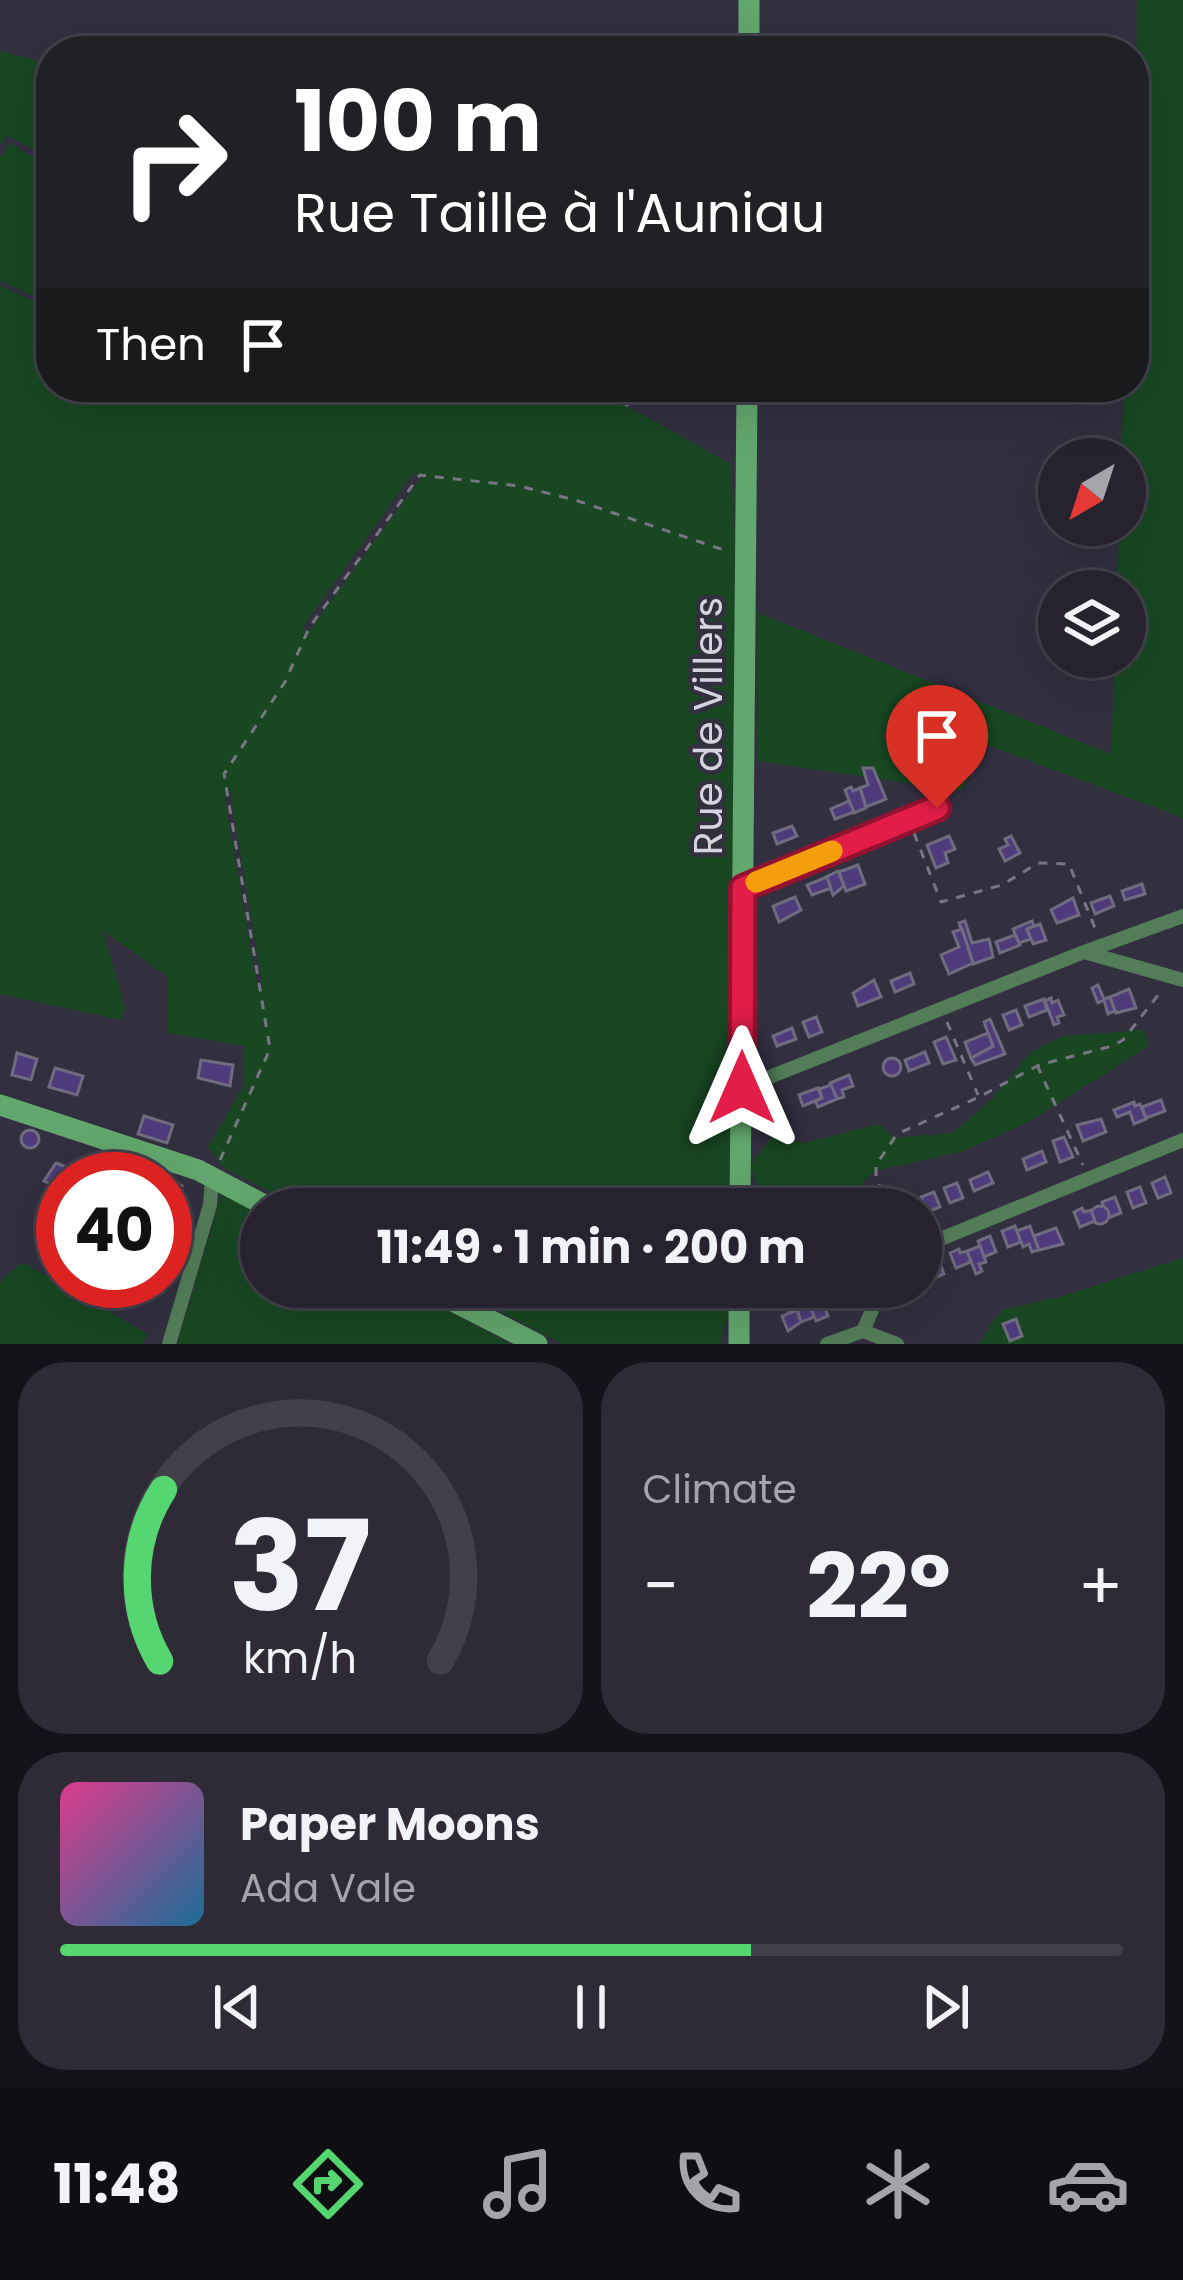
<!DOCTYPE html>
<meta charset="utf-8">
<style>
:root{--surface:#26232f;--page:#2e2b37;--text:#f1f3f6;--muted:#a4a4aa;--line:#42404b;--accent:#56d671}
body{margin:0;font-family:Poppins,sans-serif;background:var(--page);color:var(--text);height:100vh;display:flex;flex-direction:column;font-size:45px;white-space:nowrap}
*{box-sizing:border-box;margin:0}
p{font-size:39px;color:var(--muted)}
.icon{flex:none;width:66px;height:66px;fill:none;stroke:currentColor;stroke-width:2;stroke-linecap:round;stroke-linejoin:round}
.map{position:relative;height:1344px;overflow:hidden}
.sheet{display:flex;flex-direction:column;gap:18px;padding:18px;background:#15131a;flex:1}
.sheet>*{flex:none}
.top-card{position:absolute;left:36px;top:36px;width:1113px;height:366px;border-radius:48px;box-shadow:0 12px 48px #0002,0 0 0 3px var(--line);background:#202124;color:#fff;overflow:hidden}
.needle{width:78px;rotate:219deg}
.controls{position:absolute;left:1038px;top:438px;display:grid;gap:24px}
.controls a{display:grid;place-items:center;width:108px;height:108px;border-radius:50%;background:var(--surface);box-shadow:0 12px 48px #0002,0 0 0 3px var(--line);font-size:60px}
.speed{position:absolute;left:36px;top:1152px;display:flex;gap:24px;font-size:60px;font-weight:700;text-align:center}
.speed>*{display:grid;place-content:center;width:156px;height:156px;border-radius:50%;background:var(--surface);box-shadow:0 12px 48px #0002,0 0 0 3px var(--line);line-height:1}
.speed .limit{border:18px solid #d22;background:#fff;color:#111}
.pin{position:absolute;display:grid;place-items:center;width:102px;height:102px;color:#fff;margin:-123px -51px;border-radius:50% 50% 50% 0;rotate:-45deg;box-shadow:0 0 12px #0007}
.pin .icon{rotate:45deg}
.me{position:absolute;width:132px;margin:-66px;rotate:0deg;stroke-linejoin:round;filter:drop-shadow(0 0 9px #0008)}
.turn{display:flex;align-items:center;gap:42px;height:252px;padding:0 60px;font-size:54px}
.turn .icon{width:156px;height:156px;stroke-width:2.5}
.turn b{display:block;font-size:84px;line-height:102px}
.then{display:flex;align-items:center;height:114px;padding:0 60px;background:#0003;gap:24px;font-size:45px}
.big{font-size:90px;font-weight:700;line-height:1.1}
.sheet .tile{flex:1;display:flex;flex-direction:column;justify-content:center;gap:18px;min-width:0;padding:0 42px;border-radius:48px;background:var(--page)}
.sheet .dial{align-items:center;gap:0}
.dial svg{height:312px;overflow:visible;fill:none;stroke:var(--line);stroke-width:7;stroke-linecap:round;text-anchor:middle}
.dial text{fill:var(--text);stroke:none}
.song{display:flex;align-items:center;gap:36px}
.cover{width:144px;height:144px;border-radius:18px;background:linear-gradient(135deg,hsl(330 70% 55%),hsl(200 70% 35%))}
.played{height:12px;border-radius:6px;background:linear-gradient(90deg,var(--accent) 65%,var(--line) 65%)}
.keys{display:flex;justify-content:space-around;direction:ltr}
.heat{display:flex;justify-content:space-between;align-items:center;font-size:66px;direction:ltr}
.sheet .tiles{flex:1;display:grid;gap:18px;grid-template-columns:1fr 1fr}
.tile:last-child{grid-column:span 2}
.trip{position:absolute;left:240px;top:1188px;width:702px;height:120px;border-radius:60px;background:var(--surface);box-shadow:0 12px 48px #0002,0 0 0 3px var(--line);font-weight:700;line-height:120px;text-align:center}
.tabs{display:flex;height:192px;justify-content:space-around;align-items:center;background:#0f0e13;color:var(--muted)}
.tabs .icon{width:84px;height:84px}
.tabs .active{color:var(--accent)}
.tabs b{font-size:54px;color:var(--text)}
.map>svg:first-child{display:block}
.green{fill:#184722;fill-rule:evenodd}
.building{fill:#4e3b7b;stroke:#706c7f;stroke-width:3}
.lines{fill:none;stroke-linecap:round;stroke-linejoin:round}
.path{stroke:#797684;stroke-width:3;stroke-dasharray:9 9;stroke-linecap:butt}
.street{stroke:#537d58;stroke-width:14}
.secondary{stroke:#62a76d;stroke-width:21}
.route-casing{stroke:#92132f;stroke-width:30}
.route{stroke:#e11d48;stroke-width:21}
.slow{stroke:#f59e0b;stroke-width:21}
.labels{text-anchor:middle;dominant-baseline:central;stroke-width:9;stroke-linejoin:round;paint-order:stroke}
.street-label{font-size:39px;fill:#d6d4de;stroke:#322f3f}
</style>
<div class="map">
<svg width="1183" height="1344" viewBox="0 0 1183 1344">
<rect width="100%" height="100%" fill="#322f3f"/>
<g class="green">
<polygon points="1137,0 1183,0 1183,818 982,743 962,791 757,761 758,613 1111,754 1115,657 1125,657 1125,591 1117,591 1119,525 1125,525 1125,459 1121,459 1124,387 1134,387"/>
<polygon points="0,51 51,65 51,160 7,135 0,146"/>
<polygon points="10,143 51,168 51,304 0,281 0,158"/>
<path d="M0 286 51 309V387H592L731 464 738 597 731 985 732 1209H303L224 1168 208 1147 244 1085V1046L168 1033 167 976 106 933 101 924 125 1008 122 1020 0 994ZM413 473 421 478 309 631 302 628ZM229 786 262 984 258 990 225 799Z"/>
<polygon points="1144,1030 1149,1046 1030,1121 961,1152 874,1171 862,1184 854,1209 767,1209 761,1204 751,1164 773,1135 804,1143 878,1124 895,1138 952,1133 987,1104 1031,1052 1063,1036"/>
<polygon points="226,1194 261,1213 261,1287 402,1287 511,1344 177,1344 221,1195"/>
<polygon points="1183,1258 1183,1344 979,1344 1001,1310 1059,1297"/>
<polygon points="22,1262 147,1333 143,1344 0,1344 0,1282"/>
<path d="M453 1287H733C733 1309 722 1322 722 1344H562Z"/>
</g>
<g class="building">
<polygon points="606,387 630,391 627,405 603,395"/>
<polygon points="863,768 873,768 886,799 866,807 860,788 868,785"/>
<polygon points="851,787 853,791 860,788 866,808 854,813 845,790"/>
<polygon points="849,801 854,812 835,819 831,809"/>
<polygon points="792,826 797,836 777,844 773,833"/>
<polygon points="949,836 955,849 945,853 948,863 936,868 927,845"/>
<polygon points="1011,836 1020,853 1005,861 999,849 1008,845 1005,839"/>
<polygon points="858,865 865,884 846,891 839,872"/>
<polygon points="838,871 844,886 833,895 826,877"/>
<polygon points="827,877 831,888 812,895 807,885"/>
<polygon points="1142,884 1145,894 1125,900 1122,891"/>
<polygon points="1110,896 1114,906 1095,914 1091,903"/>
<polygon points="795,897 801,910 779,922 773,906"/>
<polygon points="1073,898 1079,915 1057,923 1051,910"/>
<polygon points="965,921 972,943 989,939 993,957 973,964 959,923"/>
<polygon points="1032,921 1034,926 1027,929 1031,939 1019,943 1013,929"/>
<polygon points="1040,924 1046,940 1033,944 1027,929"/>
<polygon points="962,929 973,963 949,974 941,955 959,947 953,932"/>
<polygon points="1015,935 1020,945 1000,953 996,942"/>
<polygon points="910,973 914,984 895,992 891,981"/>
<polygon points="874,980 881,997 858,1006 853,993"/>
<polygon points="1098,985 1104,999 1110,997 1115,1011 1108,1014 1104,1000 1098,1003 1092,988"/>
<polygon points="1129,989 1136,1008 1116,1013 1110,997"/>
<polygon points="1051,998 1052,1003 1058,1000 1064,1015 1057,1017 1059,1023 1054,1025 1045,1001"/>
<polygon points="1044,999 1047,1010 1029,1017 1025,1006"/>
<polygon points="1016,1010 1022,1025 1009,1030 1003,1015"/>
<polygon points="816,1017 822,1032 809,1037 803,1022"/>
<polygon points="990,1019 1005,1054 975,1065 971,1058 993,1046 984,1022"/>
<polygon points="792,1028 796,1039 777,1046 773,1036"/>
<polygon points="988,1033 993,1046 971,1058 965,1042"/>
<polygon points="946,1037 956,1060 943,1064 934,1042"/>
<polygon points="925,1052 929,1063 909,1071 905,1060"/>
<polygon points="17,1053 37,1059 31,1080 12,1075"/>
<circle cx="892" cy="1067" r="9"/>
<polygon points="201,1060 233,1065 230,1086 198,1078"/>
<polygon points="55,1068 83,1076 77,1095 49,1087"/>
<polygon points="849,1075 853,1086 842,1090 844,1097 837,1099 830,1083"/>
<polygon points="831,1085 837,1099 818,1107 815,1101 822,1098 819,1089"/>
<polygon points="818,1088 822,1098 803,1106 799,1095"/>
<polygon points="1161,1100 1165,1111 1146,1118 1142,1107"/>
<polygon points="1134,1102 1135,1106 1140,1104 1146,1119 1134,1124 1130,1112 1117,1117 1114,1110"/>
<polygon points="144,1116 173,1125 167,1143 138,1134"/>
<polygon points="1101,1119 1106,1132 1083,1141 1077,1125"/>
<circle cx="30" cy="1139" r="9"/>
<polygon points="1064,1137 1073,1157 1060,1162 1053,1141"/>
<polygon points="1042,1151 1046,1162 1027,1170 1023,1159"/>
<polygon points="134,1160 148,1164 141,1179 125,1179"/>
<polygon points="56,1163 74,1170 68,1179 63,1179 61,1189 44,1181"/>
<polygon points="988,1172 993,1183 974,1191 970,1180"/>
<polygon points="1165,1177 1171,1193 1158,1198 1152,1183"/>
<polygon points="170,1178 182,1186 172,1203 165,1199"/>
<polygon points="957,1183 963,1198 950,1203 944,1188"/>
<polygon points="1140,1187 1146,1203 1133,1208 1127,1192"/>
<polygon points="934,1192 940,1207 927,1212 921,1197"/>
<polygon points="1115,1197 1121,1213 1108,1218 1102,1202"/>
<circle cx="1100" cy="1215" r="9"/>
<polygon points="1082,1208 1084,1212 1091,1210 1095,1221 1080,1227 1074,1212"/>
<polygon points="1015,1226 1021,1242 1008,1247 1002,1231"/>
<polygon points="1030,1226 1039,1250 1032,1252 1029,1244 1023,1247 1017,1231"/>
<polygon points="1056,1228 1063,1244 1039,1250 1034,1236"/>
<polygon points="990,1236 996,1252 984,1257 978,1241"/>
<polygon points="980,1246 986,1262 979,1264 982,1271 976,1274 967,1251"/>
<polygon points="959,1249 960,1253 967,1251 971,1262 956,1268 950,1253"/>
<polygon points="938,1258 944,1274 932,1279 926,1263"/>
<polygon points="820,1296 822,1301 810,1305 814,1317 801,1322 797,1310 790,1313 788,1309"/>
<polygon points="822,1301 828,1316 816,1321 810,1305"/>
<polygon points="797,1310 801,1322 788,1331 782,1316"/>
<polygon points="1016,1319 1022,1336 1010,1341 1003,1324"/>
</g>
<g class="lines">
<g class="path">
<polyline points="914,833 941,902 1002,885 1038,863 1069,864 1097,933"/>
<polyline points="947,1022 978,1095"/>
<polyline points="1037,1065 1083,1165"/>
<polyline points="220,1160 270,1049 224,774 285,682 309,628 420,475 519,486 575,500 727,551"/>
<polyline points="890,1209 876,1178 876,1165 897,1134 979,1097 1039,1065 1112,1046 1123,1040 1162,990"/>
</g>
<g class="street">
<polyline points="743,888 937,808"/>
<polyline points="1084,952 1183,916"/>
<polyline points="742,1088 1084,952 1183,980"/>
<polyline points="921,1247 1183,1140"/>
<polyline points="863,1331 882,1287"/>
<polyline points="169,1344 210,1205 212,1178"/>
<polyline points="827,1344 863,1331 897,1344"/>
</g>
<g class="secondary">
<polyline points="749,0 749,51"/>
<polyline points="0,1105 198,1170 272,1209"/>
<polyline points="740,1209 747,387"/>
<polyline points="425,1287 537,1344"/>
<polyline points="739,1287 739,1344"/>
</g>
</g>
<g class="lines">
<defs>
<polyline id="route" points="742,1088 743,888 937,808"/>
</defs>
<use href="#route" class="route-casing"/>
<use href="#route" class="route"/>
<polyline class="slow" points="756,882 832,851"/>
</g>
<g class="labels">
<g class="street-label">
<text transform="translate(708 726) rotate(-90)">Rue de Villers</text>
</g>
</g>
</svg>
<div class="controls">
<a><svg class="needle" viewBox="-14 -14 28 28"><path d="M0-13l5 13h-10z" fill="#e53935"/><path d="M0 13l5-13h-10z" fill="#a4a4aa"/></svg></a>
<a><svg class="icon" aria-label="layers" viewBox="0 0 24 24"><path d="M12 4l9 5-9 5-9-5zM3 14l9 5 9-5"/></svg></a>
</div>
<div class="speed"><div class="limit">40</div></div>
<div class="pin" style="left:937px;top:808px;background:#d93025"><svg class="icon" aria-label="arrive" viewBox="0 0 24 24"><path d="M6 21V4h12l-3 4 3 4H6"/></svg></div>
<svg class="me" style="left:742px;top:1088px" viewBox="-20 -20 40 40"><path d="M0-17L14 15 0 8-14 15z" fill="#e11d48" stroke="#fff" stroke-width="4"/></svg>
<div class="trip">11:49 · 1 min · 200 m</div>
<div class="top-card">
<div class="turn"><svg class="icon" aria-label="right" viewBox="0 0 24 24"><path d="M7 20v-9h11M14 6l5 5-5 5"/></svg><div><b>100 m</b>Rue Taille à l'Auniau</div></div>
<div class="then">Then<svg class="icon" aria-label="arrive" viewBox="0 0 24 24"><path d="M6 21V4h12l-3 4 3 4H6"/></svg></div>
</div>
</div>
<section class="sheet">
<div class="tiles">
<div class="tile dial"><svg viewBox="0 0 100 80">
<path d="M14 69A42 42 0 1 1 86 69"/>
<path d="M14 69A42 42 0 0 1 15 25" stroke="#56d671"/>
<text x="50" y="56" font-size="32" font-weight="700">37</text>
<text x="50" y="72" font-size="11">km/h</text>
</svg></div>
<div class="tile"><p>Climate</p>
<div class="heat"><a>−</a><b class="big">22°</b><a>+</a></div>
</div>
<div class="tile">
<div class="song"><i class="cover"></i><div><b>Paper Moons</b><p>Ada Vale</p></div></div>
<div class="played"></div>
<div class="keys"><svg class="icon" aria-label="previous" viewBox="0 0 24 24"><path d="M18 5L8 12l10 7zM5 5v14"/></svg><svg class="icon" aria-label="pause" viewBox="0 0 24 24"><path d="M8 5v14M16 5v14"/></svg><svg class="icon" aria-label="next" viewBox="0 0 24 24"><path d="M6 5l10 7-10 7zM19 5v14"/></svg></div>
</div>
</div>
</section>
<nav class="tabs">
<b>11:48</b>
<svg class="icon active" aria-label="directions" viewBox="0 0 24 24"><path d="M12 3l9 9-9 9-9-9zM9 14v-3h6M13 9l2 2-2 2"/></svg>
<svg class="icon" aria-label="music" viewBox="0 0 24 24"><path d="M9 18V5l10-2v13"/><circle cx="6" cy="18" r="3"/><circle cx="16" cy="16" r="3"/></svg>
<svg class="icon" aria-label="phone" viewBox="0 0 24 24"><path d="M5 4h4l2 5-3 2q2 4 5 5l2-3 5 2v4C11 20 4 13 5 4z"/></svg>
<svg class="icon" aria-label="climate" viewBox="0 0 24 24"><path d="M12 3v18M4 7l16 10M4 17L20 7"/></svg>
<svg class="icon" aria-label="car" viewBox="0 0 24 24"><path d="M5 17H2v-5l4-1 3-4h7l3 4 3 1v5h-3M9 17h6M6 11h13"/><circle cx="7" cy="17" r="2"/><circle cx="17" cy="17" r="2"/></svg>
</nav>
